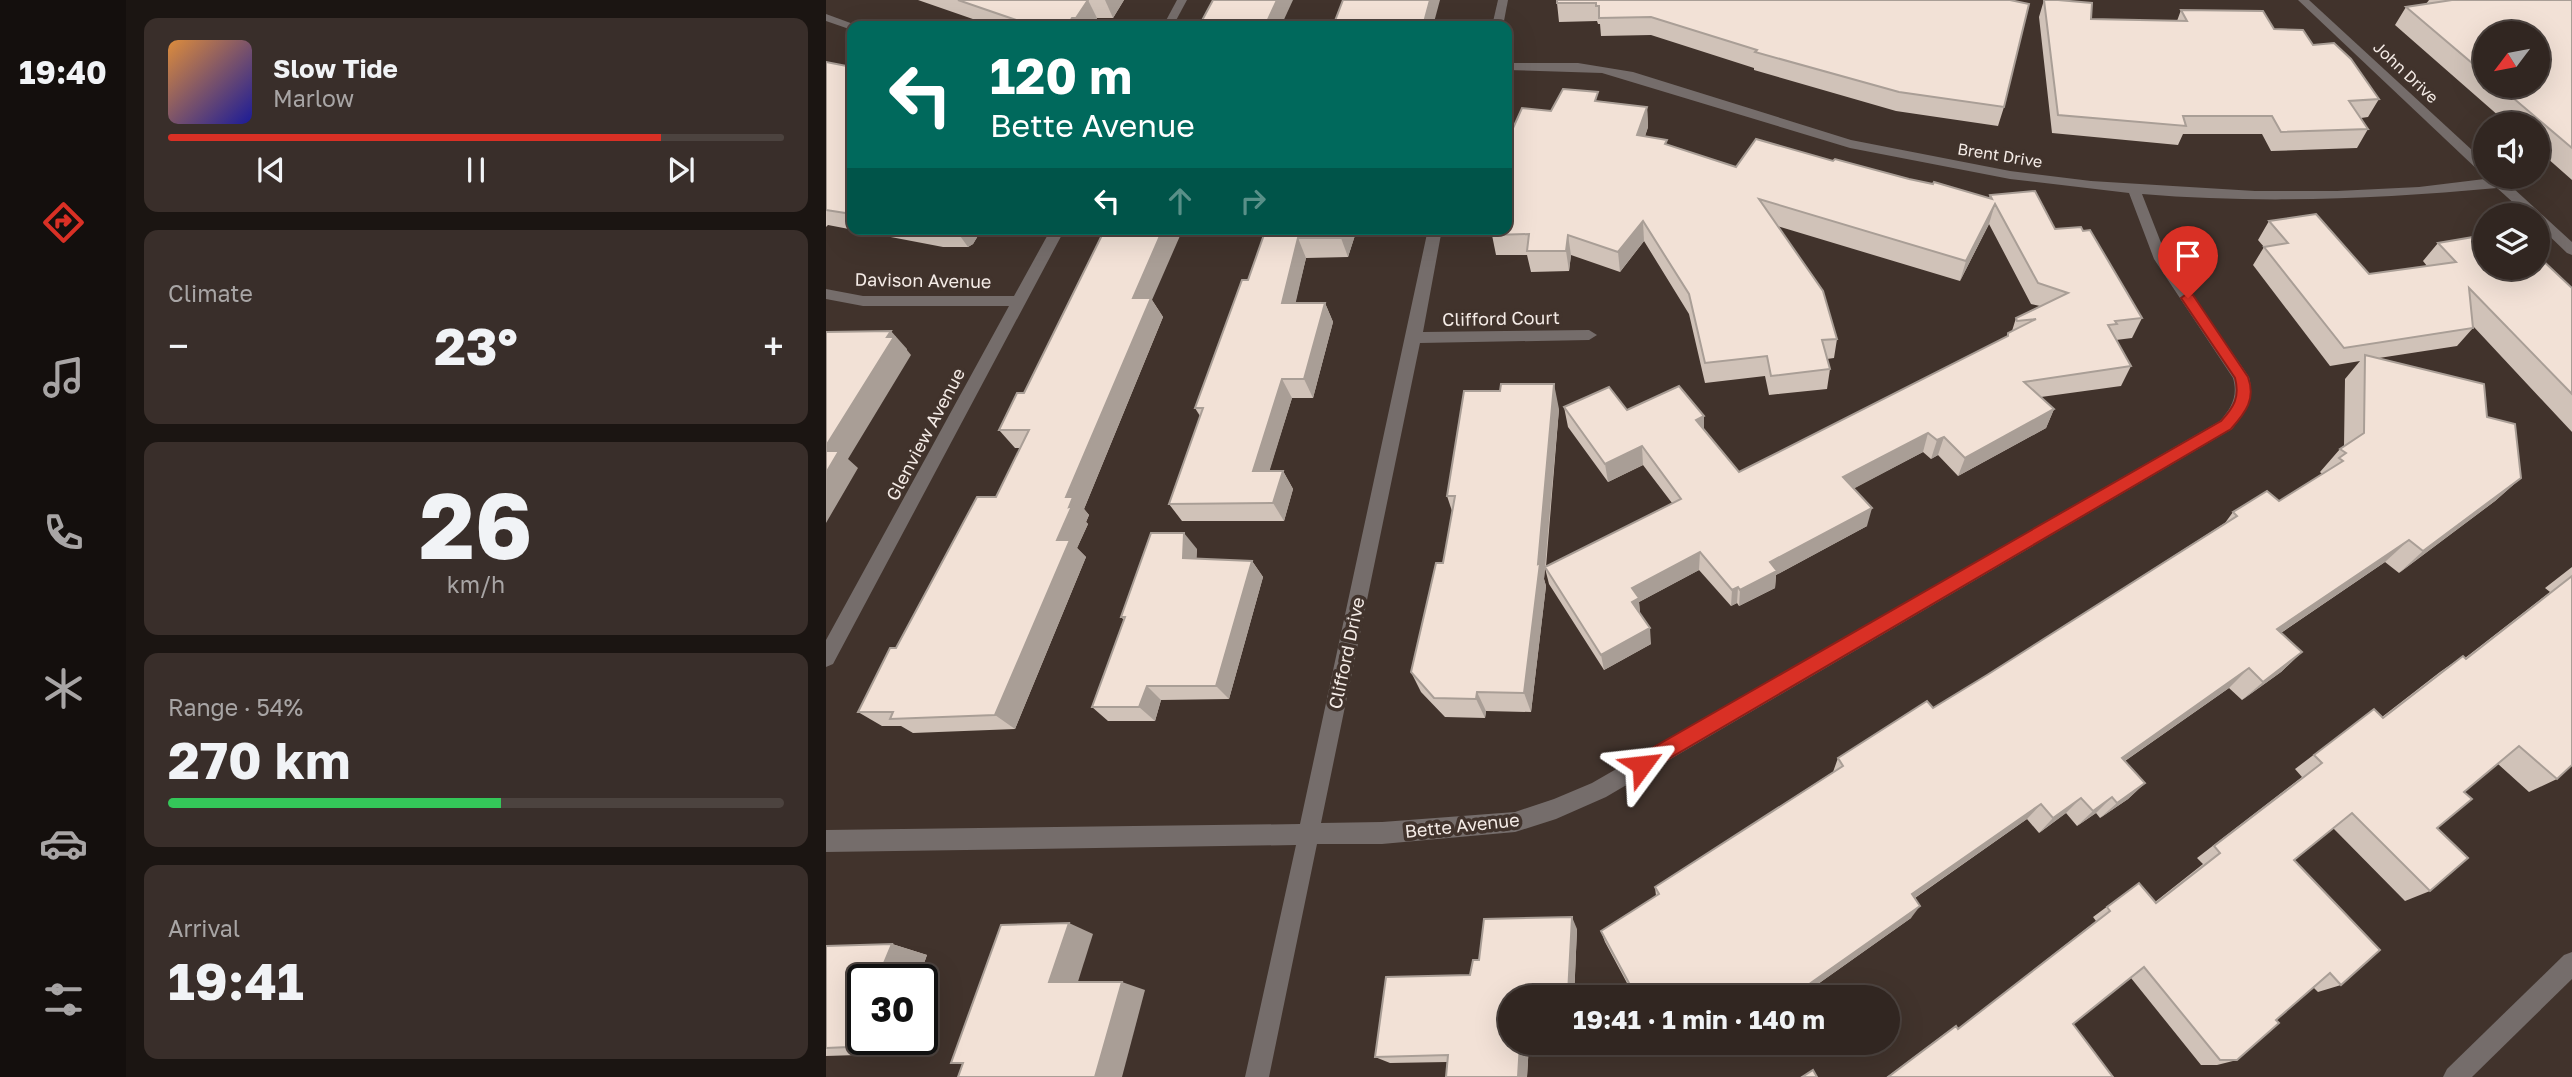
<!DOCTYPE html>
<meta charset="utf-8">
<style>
:root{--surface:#312621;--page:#392e2a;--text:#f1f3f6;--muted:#a8a5a5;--line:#4c433f;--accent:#d93025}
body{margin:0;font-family:"Golos Text",sans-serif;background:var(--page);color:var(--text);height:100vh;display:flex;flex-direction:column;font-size:26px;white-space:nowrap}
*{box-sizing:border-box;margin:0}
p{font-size:23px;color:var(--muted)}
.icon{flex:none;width:38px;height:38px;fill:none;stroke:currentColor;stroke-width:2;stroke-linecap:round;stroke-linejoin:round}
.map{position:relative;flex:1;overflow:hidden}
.details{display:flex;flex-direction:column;gap:18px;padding:18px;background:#1b1512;width:700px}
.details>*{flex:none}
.top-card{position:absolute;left:21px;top:21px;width:665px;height:214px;border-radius:14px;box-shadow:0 7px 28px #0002,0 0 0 2px var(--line);background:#00695c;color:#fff;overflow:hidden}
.needle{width:46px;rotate:238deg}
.fabs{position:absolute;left:1647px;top:21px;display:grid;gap:14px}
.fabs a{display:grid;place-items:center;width:77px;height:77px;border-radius:50%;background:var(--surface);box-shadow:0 7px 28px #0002,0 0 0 2px var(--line);font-size:35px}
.speed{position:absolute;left:21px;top:964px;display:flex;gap:14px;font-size:35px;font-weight:700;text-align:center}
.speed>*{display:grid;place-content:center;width:91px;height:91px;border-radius:50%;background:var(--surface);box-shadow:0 7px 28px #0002,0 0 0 2px var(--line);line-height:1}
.speed .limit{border:4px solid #111;border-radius:10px;background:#fff;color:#111}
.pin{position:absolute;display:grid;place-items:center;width:60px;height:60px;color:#fff;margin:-72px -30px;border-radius:50% 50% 50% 0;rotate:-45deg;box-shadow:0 0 7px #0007}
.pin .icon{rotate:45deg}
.me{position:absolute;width:77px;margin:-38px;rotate:60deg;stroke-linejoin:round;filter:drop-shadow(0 0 5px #0008)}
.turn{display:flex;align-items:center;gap:24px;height:147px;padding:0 28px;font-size:32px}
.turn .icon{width:91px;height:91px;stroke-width:2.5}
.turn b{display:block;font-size:49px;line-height:60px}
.lanes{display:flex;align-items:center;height:66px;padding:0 28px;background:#0003;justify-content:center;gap:35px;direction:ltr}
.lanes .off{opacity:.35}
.big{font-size:52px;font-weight:700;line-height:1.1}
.details .tile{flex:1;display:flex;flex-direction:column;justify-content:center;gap:10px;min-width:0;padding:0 24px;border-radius:14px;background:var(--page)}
.details .dial{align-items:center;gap:0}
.dial b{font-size:91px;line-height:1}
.song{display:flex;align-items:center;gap:21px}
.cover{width:84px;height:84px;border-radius:10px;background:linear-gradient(135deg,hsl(30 70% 55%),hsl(240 70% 35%))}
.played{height:7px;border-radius:4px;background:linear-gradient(90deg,var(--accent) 80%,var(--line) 80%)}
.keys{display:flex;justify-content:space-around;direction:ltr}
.heat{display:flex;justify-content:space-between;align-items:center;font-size:38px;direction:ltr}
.charge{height:10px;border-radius:5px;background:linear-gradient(90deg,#34c759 54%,var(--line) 0)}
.trip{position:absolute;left:672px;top:985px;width:402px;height:70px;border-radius:35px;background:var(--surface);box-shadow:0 7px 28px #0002,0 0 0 2px var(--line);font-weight:700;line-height:70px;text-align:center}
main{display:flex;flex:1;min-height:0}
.tab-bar{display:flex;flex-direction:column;width:126px;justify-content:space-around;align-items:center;background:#140f0d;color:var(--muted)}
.tab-bar .icon{width:49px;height:49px}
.tab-bar .on{color:var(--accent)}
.tab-bar b{font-size:32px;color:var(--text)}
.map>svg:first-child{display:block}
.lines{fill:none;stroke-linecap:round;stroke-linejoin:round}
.minor{fill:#756d6b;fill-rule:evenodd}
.wall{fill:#d0c2b8;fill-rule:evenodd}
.shaded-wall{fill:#a99e96}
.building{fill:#f2e1d6;stroke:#a99e96;stroke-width:2}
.route{fill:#d93025;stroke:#8d1f18;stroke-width:2}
.labels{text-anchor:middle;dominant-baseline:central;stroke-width:7;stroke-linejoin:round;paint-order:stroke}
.far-street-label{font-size:16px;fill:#f4ebe6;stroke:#41332c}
.street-label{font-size:18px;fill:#f4ebe6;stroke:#41332c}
</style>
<main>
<nav class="tab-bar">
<b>19:40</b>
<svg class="icon on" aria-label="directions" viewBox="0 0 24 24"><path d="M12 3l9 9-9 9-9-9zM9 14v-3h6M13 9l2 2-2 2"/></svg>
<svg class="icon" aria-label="music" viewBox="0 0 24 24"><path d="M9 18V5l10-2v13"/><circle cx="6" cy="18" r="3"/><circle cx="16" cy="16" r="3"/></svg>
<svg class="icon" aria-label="phone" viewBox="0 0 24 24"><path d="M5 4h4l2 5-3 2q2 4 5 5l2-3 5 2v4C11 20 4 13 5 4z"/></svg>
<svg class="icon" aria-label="climate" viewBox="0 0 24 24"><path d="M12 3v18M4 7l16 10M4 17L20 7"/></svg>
<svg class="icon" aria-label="car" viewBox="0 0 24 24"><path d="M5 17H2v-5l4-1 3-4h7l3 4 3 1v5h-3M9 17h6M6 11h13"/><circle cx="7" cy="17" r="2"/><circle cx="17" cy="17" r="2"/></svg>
<svg class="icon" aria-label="filters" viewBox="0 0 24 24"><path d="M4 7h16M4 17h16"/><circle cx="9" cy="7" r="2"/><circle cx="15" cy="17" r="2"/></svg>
</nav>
<section class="details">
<div class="tile">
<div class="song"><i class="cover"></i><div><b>Slow Tide</b><p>Marlow</p></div></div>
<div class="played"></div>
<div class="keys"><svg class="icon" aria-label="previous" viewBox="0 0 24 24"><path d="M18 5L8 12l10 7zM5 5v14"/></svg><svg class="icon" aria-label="pause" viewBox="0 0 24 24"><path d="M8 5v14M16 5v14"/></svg><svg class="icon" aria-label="next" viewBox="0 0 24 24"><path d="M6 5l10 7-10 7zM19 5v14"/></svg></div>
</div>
<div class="tile"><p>Climate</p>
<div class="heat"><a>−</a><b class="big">23°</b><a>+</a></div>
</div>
<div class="tile dial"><b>26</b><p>km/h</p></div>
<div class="tile"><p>Range · 54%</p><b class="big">270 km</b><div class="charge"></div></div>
<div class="tile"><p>Arrival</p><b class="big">19:41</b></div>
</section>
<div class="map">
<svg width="1746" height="1077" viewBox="0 0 1746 1077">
<rect width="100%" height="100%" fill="#41332c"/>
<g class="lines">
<g class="minor">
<polygon points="351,0 361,0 347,26 337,26"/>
<polygon points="672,0 682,0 677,26 666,26"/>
<polygon points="1472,0 1483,0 1659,162 1659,173 1654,172"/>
<polygon points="0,14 30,25 31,26 26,26 26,30 0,21"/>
<path d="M752 63 807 72 1025 140 1184 171 1265 181 1429 191H1511L1593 187 1675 177 1746 242V255L1741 253 1712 225V215H1701L1671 188C1553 199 1435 204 1316 194L1341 258 1423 377C1429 399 1419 413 1406 429L780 797 730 819 689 832 556 844H491L443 1077H419L470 845 0 852V830L474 824 602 229H616L597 332 763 330 771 335 763 340 594 343 495 823 556 822 689 812 728 799 766 783 1394 421C1406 407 1412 396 1407 378L1328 259 1303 193 1184 179 1024 148 776 73 681 70V63Z"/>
<polygon points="225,229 239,229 7,664 0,667 0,640 183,306 37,306 0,299 0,289 37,296 188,296"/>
<polygon points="1746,952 1746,979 1646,1077 1617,1077 1621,1069 1738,955"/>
</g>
</g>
<g class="wall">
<polygon points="92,0 298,0 287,18 271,18 266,26 167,26"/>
<polygon points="1184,0 1178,107 1172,126 1070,111 928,70 928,68 825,35 775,36 774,24 772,24 771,21 733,22 731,3"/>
<polygon points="1218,0 1232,0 1265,19 1351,21 1355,10 1448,29 1487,45 1553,99 1542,117 1535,118 1542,129 1531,148 1445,151 1436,134 1357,134 1352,145 1226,133 1213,17"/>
<path d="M1603 0H1746V180L1712 150V124H1682L1569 25 1580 7 1600 4ZM1659 33 1712 86H1659Z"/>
<polygon points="0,62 26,67 26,229 156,229 147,244 142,247 117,247 2,225 0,227"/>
<polygon points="773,101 821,107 822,127 819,136 841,145 910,167 1007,161 1163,198 1164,195 1229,229 1316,318 1306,338 1290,340 1305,366 1295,386 1215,397 1228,409 1220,428 1132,476 1112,455 1105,459 1097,452 1028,488 1041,526 950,575 949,588 913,606 911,603 905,606 873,570 813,602 814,614 825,644 778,670 723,584 719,568 718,579 720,586 705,712 660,711 659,718 619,717 595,692 585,672 617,563 626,511 621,496 733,409 720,567 846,503 817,465 782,482 742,427 738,407 801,410 878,429 913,472 1181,337 1182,333 1186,331 1190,318 1214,306 1205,304 1163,224 1134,281 951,226 1011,339 1008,358 1001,359 1004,369 1001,389 943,395 939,376 879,383 863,314 818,241 794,272 745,255 743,271 705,272 701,255 670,255 666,235 725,111"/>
<polygon points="1443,221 1543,274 1601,266 1597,261 1612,243 1746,288 1746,432 1647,326 1647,328 1631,346 1553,358 1661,417 1695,478 1669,501 1573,573 1559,562 1455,633 1476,652 1455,672 1416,700 1403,688 1299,761 1319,783 1302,799 1274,818 1270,813 1251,826 1240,813 1213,833 1201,819 1089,898 1085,918 982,991 982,992 979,998 809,998 779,942 775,931 830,896 829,887 1007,772 1012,758 1107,708 1161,675 1399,523 1407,512 1453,501 1496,474 1494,472 1514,449 1518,446 1519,379 1534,361 1504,366 1427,265 1438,247 1432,240"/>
<polygon points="440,229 531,229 522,257 480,258 469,303 499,303 507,322 487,398 466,398 443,471 457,471 467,489 458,521 356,521 343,504 374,416 369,408 422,280"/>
<polygon points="326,300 337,317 258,509 263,515 260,522 262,524 251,548 260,557 189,729 87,733 75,726 56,726 32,712 70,648 170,497 194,448 189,448 173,430 198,393"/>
<polygon points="371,549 370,559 426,561 437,577 403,699 335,700 329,721 282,721 266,707 298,620 295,617"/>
<polygon points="1746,567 1746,765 1731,779 1703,792 1672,764 1638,792 1611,828 1604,891 1579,901 1507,828 1468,860 1515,985 1492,992 1487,987 1450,1020 1411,1060 1391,1065 1375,1065 1305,978 1247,1024 1287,1077 1061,1077 1121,1032 1130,1026 1132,1029 1270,921 1267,917 1313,883 1329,902 1377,864 1371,858 1476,777 1469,769 1548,709 1556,717 1614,672 1637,656 1639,658 1724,592 1719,588"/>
<polygon points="751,929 748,998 684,998 703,1043 701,1077 620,1077 621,1062 564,1063 549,1057 644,975"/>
<polygon points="66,944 101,955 92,980 37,980 37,1040 68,1040 63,1054 0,1056 0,946"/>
<polygon points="852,1043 873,1043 858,1054"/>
</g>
<g class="shaded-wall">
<polygon points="262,0 271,18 266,26 254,26 250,18"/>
<polygon points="279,0 298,0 287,18"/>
<polygon points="451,0 467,0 455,26 439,26"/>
<polygon points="604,0 614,0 607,26 597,26"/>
<polygon points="246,18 250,26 245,26 243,23"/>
<polygon points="821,107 822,127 813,155 811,135"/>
<polygon points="1169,204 1163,224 1134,281 1140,261"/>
<polygon points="817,221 818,241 794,272 792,252"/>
<polygon points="129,229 156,229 147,244 142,247"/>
<polygon points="337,229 357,229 326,300 337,317 258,509 263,515 260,522 262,524 251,548 260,557 189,729 169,715 243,507 240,497 307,298"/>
<polygon points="517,229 531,229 522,257 515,238"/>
<polygon points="742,235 745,255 743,271 740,251"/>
<polygon points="472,238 480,258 465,323 456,303"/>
<polygon points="499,303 507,322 487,398 478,379"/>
<polygon points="65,331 81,349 81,350 85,355 22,459 32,468 0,523 0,446"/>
<polygon points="456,379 466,398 438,489 427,471"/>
<polygon points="728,384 733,409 718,579 720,586 705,712 698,693 712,564"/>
<polygon points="1228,409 1220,428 1132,476 1139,458"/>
<polygon points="878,416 878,436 870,420"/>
<polygon points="1102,433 1097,452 1014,496 1017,477"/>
<polygon points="1118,437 1112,455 1105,459 1111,440"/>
<polygon points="816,446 817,465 782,482 779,464"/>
<polygon points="457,471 467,489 458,521 447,503"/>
<polygon points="1695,478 1669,501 1573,573 1597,551"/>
<polygon points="1046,508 1041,526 950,575 949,588 913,606 914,590 944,562"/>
<polygon points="358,533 371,549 370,574 357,558"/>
<polygon points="1583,540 1559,562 1431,649 1451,629"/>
<polygon points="874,552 873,570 813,602 814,615 808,618 806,588"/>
<polygon points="426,561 437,577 403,699 390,686"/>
<polygon points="912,587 911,603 905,606 906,590"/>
<polygon points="824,628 825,644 778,670 775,655"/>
<polygon points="1476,652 1455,672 1416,700 1437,682"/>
<polygon points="1423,668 1403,688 1280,774 1296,758"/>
<polygon points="321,686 335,700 329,721 313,707"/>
<polygon points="651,692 660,711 659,718 650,699"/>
<polygon points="1319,783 1302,799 1274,818 1291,803"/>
<polygon points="1286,797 1270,813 1251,826 1267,811"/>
<polygon points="1255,798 1240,813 1213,833 1227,818"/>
<polygon points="1215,804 1201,819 1077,906 1086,894"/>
<polygon points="1094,906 1085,918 975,996 979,987"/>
<polygon points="746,917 751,929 748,998 744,998 742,994"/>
<polygon points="243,923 267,934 249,991 223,982"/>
<polygon points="66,944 101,955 92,980 51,980"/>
<polygon points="296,982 319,990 296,1077 269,1077"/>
<polygon points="37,1014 37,1040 68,1040 63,1054 23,1047"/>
<polygon points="694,1043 703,1043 701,1077 692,1077"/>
<polygon points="863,1043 873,1043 858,1054 857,1047"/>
</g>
<g class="building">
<polygon points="132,0 262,0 250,18 246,18 243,23 199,23"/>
<polygon points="387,0 451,0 439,26 373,26"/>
<polygon points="517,0 604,0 597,26 507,26"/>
<polygon points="731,0 1184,0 1203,4 1178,107 1073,92 929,52 931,50 825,17 773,18 773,6 770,6 770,3 731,3"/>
<polygon points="1218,0 1232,0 1266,3 1265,19 1361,21 1355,10 1437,11 1448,29 1477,30 1487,45 1508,43 1525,59 1553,99 1523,101 1542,129 1455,132 1446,116 1357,116 1360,126 1232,115"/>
<polygon points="1626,0 1746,0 1746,148 1673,86 1712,86 1712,33 1659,33 1659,74 1580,7"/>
<polygon points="0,62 26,67 26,214 0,210"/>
<polygon points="737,89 772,92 769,101 821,107 811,135 841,140 839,144 910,167 930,139 1007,161 1009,159 1083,179 1107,184 1108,182 1166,199 1164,195 1209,191 1229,229 1255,227 1257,231 1264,230 1316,318 1289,321 1291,324 1282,325 1305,366 1198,382 1228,409 1139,458 1118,437 1111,440 1102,433 1017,477 1046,508 944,562 951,571 914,590 912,587 906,590 874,552 806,588 813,598 806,602 824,628 775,655 719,567 855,499 816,446 779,464 738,407 783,387 801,410 853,386 878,416 870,420 913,472 1182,336 1182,333 1210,319 1191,321 1190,318 1242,293 1212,283 1169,204 1140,261 933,199 997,291 1011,339 996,340 1004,369 945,376 941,356 879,363 863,294 817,221 792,252 742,235 740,251 701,251 703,234 666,235 667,229 681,229 681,148 683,137 696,108 725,111"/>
<polygon points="1490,214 1543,274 1630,262 1612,243 1659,235 1659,268 1712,268 1712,256 1746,288 1746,394 1643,288 1647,328 1518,348 1438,247 1462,243 1443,221"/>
<polygon points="279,229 337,229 307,298 325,298 240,497 247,497 243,507 246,506 231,540 244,540 169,715 64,719 67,712 32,712 64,648 70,648 151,497 170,497 203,430 173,430 191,393 198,393"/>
<polygon points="440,229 517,229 515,238 472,238 456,303 499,303 478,379 456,379 427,471 457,471 447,503 343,504 377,408 369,408 416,280 422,280"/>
<polygon points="65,331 61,337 68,337 0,446 0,332"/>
<polygon points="1539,355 1658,384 1661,417 1689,424 1695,478 1597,551 1583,540 1451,629 1476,652 1437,682 1423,668 1296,758 1319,783 1291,803 1286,797 1267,811 1255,798 1227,818 1215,804 1086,894 1094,906 979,987 982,992 975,998 811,998 775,931 833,894 829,887 1017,766 1012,758 1101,701 1107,708 1161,675 1411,516 1407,512 1441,491 1453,501 1517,461 1513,458 1520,453 1514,449 1538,433"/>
<polygon points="675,384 728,384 712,564 714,563 698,693 651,692 650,699 608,698 585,672 610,563 617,563 629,496 621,496 638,391 674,391"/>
<polygon points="0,451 13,451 0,473"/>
<polygon points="325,533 358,533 357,558 426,561 390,686 321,686 313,707 266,707 299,617 295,617"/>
<polygon points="1746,576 1746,765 1731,779 1693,746 1638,792 1646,799 1611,828 1642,858 1604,891 1526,813 1468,860 1554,950 1515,985 1504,973 1450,1020 1453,1023 1411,1060 1394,1060 1318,967 1247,1024 1287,1077 1062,1077 1130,1026 1132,1029 1284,911 1281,907 1313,883 1330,903 1394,853 1388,846 1496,763 1488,755 1548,709 1557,718 1637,656 1640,659"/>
<polygon points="746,917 742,994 698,995 697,998 684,998 684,1043 694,1043 692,1077 620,1077 622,1055 549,1057 560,977 644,975 647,960 653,960 658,919"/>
<polygon points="243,923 223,982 296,982 269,1077 132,1077 137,1063 125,1063 175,925"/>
<polygon points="66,944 51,980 37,980 37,1014 23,1047 0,1048 0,946"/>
<polygon points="855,1043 863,1043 857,1047"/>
<polygon points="987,1070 991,1077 976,1077"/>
</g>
<path class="route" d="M1362 293 1367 295 1422 377C1430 399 1420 412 1405 429L822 771 816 773 809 771 806 765 809 758 1395 421C1408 407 1414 397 1409 378L1355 298Z"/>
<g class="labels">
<g class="far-street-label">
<text transform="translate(1580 72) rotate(43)">John Drive</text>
<text transform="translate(1174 155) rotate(9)">Brent Drive</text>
</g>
<g class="street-label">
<text transform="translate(97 280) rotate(1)">Davison Avenue</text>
<text transform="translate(675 318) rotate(-1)">Clifford Court</text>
<text transform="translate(99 434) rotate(-62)">Glenview Avenue</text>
<text transform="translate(520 653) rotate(-78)">Clifford Drive</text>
<text transform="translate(636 825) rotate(-6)">Bette Avenue</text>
</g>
</g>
</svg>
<div class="fabs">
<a><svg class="needle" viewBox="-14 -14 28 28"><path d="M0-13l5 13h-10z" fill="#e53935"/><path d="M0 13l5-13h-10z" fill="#a8a5a5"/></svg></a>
<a><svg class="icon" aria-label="sound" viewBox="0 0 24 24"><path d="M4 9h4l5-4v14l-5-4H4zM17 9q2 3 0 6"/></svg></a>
<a><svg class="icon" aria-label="layers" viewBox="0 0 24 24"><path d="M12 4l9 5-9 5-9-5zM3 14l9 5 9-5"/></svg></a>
</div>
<div class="speed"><div class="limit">30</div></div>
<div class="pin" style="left:1362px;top:298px;background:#d93025"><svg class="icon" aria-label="arrive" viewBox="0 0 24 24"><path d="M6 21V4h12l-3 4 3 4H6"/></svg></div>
<svg class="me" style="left:816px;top:765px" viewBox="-20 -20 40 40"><path d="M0-17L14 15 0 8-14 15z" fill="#d93025" stroke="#fff" stroke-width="4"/></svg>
<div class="trip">19:41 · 1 min · 140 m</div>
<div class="top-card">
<div class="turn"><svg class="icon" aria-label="left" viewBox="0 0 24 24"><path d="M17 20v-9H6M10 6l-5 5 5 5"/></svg><div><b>120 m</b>Bette Avenue</div></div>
<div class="lanes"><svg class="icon" aria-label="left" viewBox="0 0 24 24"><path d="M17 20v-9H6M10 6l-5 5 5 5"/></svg><svg class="icon off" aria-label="ahead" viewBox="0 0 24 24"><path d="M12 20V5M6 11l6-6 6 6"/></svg><svg class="icon off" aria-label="right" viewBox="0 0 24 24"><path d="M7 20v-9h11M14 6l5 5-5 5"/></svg></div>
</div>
</div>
</main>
